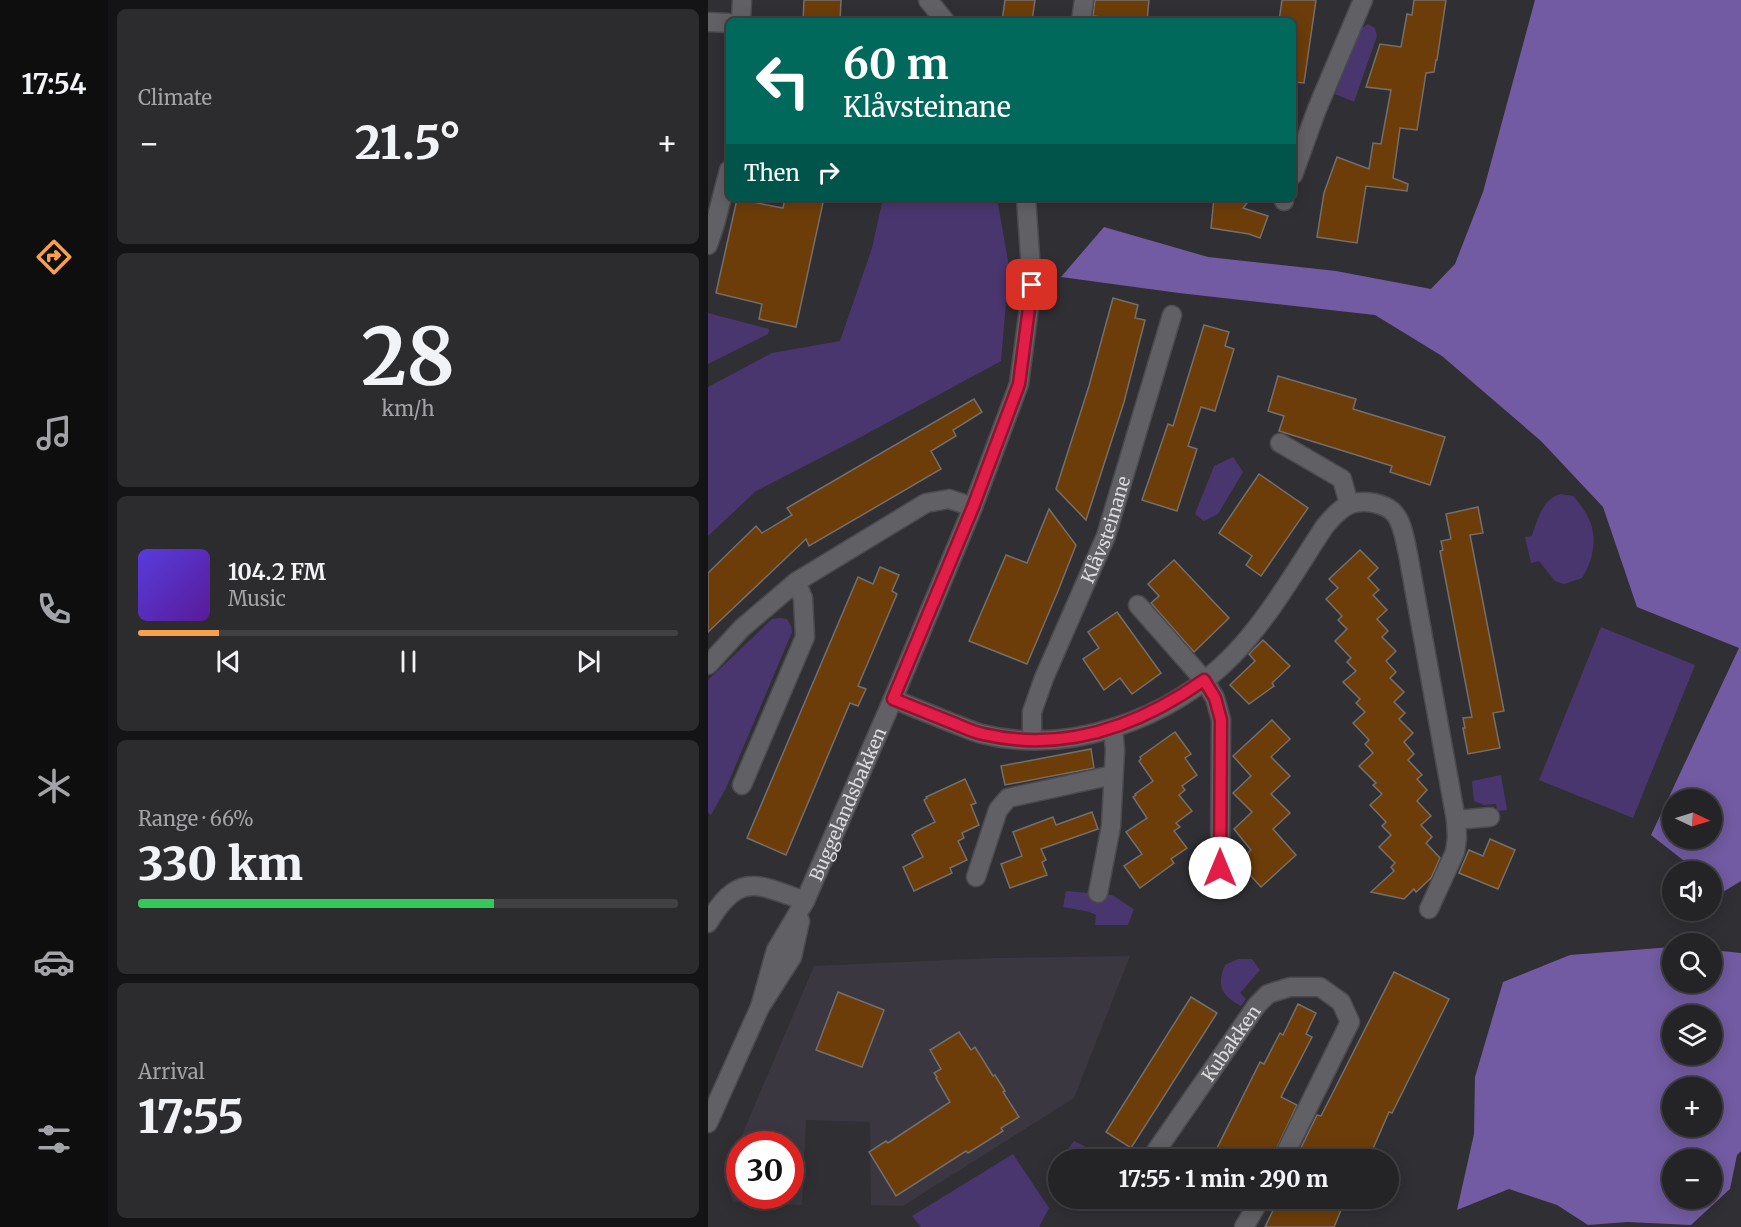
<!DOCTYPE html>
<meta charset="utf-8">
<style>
:root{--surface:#242326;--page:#2c2b2e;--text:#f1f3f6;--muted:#a3a4a7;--line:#414043;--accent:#f9a04c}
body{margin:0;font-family:Merriweather,serif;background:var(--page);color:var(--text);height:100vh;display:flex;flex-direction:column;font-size:22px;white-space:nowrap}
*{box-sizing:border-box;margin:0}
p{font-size:20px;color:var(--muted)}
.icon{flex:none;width:33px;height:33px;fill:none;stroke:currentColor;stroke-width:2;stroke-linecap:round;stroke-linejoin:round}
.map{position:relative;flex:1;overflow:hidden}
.panel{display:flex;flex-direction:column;gap:9px;padding:9px;background:#141315;width:600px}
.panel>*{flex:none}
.top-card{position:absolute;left:18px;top:18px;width:570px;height:183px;border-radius:9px;box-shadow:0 3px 15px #0003,0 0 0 2px var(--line);background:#00695c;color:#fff;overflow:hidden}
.needle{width:39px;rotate:94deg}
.buttons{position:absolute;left:954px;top:789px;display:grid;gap:12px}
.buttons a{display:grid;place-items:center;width:60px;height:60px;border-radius:50%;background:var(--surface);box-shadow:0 3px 15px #0003,0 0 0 2px var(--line);font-size:30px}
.speed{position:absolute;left:18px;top:1131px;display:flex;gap:12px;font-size:30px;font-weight:700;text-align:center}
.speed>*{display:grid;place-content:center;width:78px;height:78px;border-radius:50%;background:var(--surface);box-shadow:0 3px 15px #0003,0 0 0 2px var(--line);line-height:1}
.speed .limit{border:9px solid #d22;background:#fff;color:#111}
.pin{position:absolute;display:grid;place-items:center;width:51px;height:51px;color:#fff;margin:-26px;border-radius:12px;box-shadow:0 3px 9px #0006}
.me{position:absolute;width:66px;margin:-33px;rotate:0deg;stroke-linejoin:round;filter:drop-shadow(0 0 4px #0008)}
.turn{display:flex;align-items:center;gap:21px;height:126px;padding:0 18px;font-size:27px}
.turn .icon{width:78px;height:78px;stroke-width:2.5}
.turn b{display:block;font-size:42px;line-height:51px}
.then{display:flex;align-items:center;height:57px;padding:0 18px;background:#0003;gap:12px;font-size:22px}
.big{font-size:45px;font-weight:800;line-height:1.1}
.panel .widget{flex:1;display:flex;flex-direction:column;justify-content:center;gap:9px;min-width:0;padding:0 21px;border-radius:9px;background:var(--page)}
.panel .dial{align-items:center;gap:0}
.dial b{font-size:78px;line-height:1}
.song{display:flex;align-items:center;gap:18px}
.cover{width:72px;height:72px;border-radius:9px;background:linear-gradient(135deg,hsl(250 70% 55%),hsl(270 70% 35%))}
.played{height:6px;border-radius:3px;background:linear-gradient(90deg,var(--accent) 15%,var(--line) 15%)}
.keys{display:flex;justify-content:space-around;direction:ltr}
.heat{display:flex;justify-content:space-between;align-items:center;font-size:33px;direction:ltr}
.charge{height:9px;border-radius:4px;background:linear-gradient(90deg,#34c759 66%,var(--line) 0)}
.trip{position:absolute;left:340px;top:1149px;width:351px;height:60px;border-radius:30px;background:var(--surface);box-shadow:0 3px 15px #0003,0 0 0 2px var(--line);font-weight:800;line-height:60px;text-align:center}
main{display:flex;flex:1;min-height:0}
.tabs{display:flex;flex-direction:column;width:108px;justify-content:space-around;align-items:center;background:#0e0e0f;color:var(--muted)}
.tabs .icon{width:42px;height:42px}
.tabs .selected{color:var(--accent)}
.tabs b{font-size:27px;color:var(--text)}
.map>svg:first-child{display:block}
.built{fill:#3a3741;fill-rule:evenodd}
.green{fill:#4a366f}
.forest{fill:#725ba2;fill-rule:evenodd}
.building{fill:#6c3d09;stroke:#746f6c;stroke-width:1.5}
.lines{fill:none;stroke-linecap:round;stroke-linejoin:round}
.minor-casing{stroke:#4b4a4e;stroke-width:21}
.tertiary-casing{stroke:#4b4a4e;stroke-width:21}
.minor{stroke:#616064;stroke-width:18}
.tertiary{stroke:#616064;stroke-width:18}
.route-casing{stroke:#92132f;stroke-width:15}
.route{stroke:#e11d48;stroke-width:10}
.labels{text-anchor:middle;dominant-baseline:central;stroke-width:6;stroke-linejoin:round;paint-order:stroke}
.street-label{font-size:18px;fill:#dcdcde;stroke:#262529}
</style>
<main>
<nav class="tabs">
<b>17:54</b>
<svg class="icon selected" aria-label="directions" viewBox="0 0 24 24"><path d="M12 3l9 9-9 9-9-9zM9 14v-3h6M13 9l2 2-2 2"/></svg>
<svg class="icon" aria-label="music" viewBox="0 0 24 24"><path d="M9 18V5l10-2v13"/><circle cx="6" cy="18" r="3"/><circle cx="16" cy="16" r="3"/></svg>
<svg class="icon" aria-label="phone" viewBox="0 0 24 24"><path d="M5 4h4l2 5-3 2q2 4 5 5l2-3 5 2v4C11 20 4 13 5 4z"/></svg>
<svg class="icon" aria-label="climate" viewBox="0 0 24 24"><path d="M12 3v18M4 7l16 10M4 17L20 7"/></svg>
<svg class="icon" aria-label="car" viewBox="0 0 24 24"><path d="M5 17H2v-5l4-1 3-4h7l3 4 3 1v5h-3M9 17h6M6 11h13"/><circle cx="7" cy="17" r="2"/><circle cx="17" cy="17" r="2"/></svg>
<svg class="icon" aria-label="filters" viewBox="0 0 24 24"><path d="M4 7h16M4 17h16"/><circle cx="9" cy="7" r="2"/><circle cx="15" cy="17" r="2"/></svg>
</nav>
<section class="panel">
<div class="widget"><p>Climate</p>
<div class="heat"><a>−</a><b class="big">21.5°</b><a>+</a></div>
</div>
<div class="widget dial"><b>28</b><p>km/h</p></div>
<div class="widget">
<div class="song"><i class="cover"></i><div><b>104.2 FM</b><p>Music</p></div></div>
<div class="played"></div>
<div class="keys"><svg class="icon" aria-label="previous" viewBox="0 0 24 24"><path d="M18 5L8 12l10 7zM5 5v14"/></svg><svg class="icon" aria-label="pause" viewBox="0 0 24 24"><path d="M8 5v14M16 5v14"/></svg><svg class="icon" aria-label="next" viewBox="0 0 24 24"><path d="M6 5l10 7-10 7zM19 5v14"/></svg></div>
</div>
<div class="widget"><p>Range · 66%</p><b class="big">330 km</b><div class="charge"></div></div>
<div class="widget"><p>Arrival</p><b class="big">17:55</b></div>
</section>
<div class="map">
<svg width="1033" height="1227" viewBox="0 0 1033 1227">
<rect width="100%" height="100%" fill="#302f33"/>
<path class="built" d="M422 956 366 1098 195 1206 163 1205 162 1122 98 1120 94 1205 25 1202 16 1177 106 966 285 958ZM32 1144H82V1196H32Z"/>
<g class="green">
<polygon points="660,24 667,28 669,36 646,102 627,94 653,29"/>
<polygon points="175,198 289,198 301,267 293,361 149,439 48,491 0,536 0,387 64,353 132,341 164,248"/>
<polygon points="0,313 61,329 60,334 0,364"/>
<polygon points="525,457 535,472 510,514 496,521 487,514 506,466"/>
<path d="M853 494 865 496C872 504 880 514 883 524 889 543 884 562 874 578L856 584 847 581 831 561 823 563 817 537 824 536C829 520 835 498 853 494Z"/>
<polygon points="73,618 79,619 83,626 84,632 18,788 3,815 0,813 0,680 64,619"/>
<polygon points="893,627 987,665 925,818 831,780"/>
<polygon points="793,775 799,810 789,811 788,804 776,805 766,801 764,781"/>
<polygon points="358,891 404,895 426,909 420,925 387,925 388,915 382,912 355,907"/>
<path d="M530 959H544L552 970 532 993 538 999 533 1006C514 996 508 986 517 965Z"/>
<polygon points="366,1141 403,1159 368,1159 356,1155"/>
<polygon points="305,1154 341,1208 331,1227 213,1227 204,1216"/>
</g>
<g class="forest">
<path d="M827 0H1033V881L1015 892 1004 883V872L989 871 943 835 1031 648 929 607 895 507 833 441 734 356 667 315 471 293 353 277 396 227 500 257 628 271 723 289 747 264 775 192ZM964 800H1004V838H964Z"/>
<path d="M964 947V982H1004V950L1033 953V1151L1029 1155 1022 1189 983 1225 919 1222 880 1225 849 1205 801 1189 749 1210 766 1134 767 1077 795 982 862 955ZM964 1016H1004V1054H964ZM964 1088H1004V1126H964ZM964 1160H1004V1198H964Z"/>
</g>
<g class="building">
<polygon points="96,0 133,0 132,21 95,21"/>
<polygon points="297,0 327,0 324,21 294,21"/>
<polygon points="387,0 441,0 439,21 400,21 400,18 385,16"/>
<polygon points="574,0 608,0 596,83 585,82 585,21 571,21"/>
<polygon points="706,0 738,0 729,60 728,60 726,72 718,73 709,130 692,128 685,178 700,184 699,191 658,186 649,243 609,237 616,193 629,157 661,169 665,143 673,144 683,90 658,87 672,44 693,47 699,14 704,15"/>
<polygon points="77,198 116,198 88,327 51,319 54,304 8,293 29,199 75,208"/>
<polygon points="506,198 543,198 535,208 560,216 552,238 541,234 503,228"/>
<polygon points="405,298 430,305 427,318 437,320 416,402 378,520 348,489 381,386"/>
<polygon points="496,325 521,332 517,346 526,349 507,411 493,407 480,446 489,449 469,511 434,500 460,424 465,426"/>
<polygon points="570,376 648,399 645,409 737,437 722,485 682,472 684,466 571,431 576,416 560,411"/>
<polygon points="266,399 274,412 245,430 248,436 223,451 233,469 101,546 98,539 0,632 0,573 48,526 54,533 84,515 79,508"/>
<polygon points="551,474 600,508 553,576 538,565 544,556 511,533"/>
<polygon points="770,507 775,533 762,535 796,711 785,713 792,748 760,754 755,728 757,728 755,718 764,717 732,551 735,550 733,541 743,539 738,514"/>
<polygon points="341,509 368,545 350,591 319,664 261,641 298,555 319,563"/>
<polygon points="652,550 670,568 660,578 671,590 665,595 679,610 669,619 680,631 674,637 688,651 678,661 688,672 682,678 696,692 686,702 697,713 691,719 705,733 696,742 706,754 700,760 714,775 709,779 719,790 709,801 723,816 713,825 724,837 718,843 732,858 723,878 708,892 706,889 696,899 663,892 686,871 683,867 687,863 671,847 683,835 674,826 678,822 662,805 674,794 665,785 668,783 651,766 665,753 657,744 661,740 645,723 657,712 648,703 652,699 635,682 648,671 639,662 643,658 627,641 639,629 630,620 634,616 618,599 630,588 621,579"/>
<polygon points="466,560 521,618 486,652 443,603 451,596 440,584"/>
<polygon points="172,567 191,575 184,591 189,594 150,686 158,689 150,706 142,703 78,855 39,838 150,577 165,584"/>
<polygon points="409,612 453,673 424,694 412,678 396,690 375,659 391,648 380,632"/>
<polygon points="555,640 582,666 564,683 566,686 541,704 522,685 547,661 541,654"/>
<polygon points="564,720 582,739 563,757 582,776 563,794 582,813 565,829 588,855 553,887 530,862 543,850 526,829 544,812 525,793 543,776 525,756"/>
<polygon points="467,732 483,754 477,758 489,775 474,786 477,790 471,795 484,811 468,823 472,827 466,831 479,848 463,859 466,863 432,888 416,866 434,854 418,832 439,818 425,797 428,795 427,794 445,781 431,761 433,759 432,757"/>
<polygon points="383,749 386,768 297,785 293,766"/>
<polygon points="257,779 268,803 263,805 271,825 254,833 256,838 250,841 259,860 242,868 244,873 206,891 195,867 215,857 204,835 207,833 207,832 227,822 216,800 219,798 218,797"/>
<polygon points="384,812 390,829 333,849 338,860 334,862 339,875 302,888 293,864 314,856 305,832 345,817 348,825"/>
<polygon points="782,839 807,850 790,889 751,873 761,850 775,856"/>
<polygon points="686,972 741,999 684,1113 681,1112 660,1160 587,1160 609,1115 613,1116"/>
<polygon points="130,992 176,1010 154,1067 108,1050"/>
<polygon points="483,997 509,1013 423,1148 398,1132"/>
<polygon points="590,1004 608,1013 598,1034 604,1037 573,1097 589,1105 563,1160 503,1160 552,1062 556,1064 572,1033 575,1035"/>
<polygon points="251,1032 263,1050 267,1047 285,1076 287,1075 297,1091 295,1092 311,1117 293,1128 295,1131 260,1153 258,1151 188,1196 161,1152 178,1141 180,1143 242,1102 228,1078 229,1077 226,1073 233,1069 222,1050"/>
<polygon points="571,1198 638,1198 626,1227 557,1227"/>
</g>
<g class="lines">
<defs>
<g id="minor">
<polyline points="33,21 34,0"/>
<polyline points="373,21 376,0"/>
<polyline points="0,22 21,23"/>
<polyline points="585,175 609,109 655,0"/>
<polyline points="576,201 576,198"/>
<polyline points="0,245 7,224 21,170"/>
<polyline points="572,443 634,479 641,504"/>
<polyline points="430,605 496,680 507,698 513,720 512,869"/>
<polyline points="0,665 34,628 88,582 218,503 241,499 265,507"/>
<path d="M185 699C205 707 224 715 244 723 254 726 264 732 274 734 361 756 463 719 525 655 561 618 589 568 617 526 632 508 642 499 666 503 674 505 681 507 687 514 695 524 697 541 700 554L748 820 749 838 747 852 721 909"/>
<path id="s1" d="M324 740V712L336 678 398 536 464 315"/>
<polyline points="34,785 97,637 95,598 88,582"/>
<polyline points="748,820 782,817"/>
<polyline points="268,877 290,810 300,798 405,775"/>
<polyline points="390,893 403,826 407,750 405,728"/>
<path d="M0 923C31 871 49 884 97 901"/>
<path id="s2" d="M446 1154 549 1005 560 994 582 987H612L633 1002 642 1022 574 1160"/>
<polyline points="536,1227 553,1198"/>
</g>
<g id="tertiary">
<polyline points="220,0 237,21"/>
<path id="s3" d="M52 1007 68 950 97 901 185 699 265 507 311 384 324 285 318 198"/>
<polyline points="0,1123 52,1007 84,957 92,921"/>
</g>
</defs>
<use href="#minor" class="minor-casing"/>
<use href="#tertiary" class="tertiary-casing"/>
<use href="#minor" class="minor"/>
<use href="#tertiary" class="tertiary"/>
</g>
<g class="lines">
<defs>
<path id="route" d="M324 285 311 384 265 507 185 699C205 707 225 715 245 723 255 727 265 732 275 734 356 753 431 726 496 680L507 698 513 720 512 868"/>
</defs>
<use href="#route" class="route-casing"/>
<use href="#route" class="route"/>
</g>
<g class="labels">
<g class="street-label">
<text stroke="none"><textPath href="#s1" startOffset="225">Klåvsteinane</textPath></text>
<text stroke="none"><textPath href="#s3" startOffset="222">Buggelandsbakken</textPath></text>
<text stroke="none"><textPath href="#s2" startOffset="135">Kubakken</textPath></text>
</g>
</g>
</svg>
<div class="buttons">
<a><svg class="needle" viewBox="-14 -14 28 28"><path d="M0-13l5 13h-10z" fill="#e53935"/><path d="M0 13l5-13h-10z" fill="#a3a4a7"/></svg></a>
<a><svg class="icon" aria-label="sound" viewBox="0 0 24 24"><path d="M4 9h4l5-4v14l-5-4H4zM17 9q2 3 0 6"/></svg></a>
<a><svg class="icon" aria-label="search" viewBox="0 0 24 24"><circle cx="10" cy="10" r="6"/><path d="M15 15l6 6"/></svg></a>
<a><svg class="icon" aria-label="layers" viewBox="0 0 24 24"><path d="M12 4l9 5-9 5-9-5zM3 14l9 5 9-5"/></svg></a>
<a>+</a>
<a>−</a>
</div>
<div class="speed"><div class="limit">30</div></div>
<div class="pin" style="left:324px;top:285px;background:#d93025"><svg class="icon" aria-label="arrive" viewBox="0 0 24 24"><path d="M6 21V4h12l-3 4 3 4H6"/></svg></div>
<svg class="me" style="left:512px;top:868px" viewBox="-20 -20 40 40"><circle r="19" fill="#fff"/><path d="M0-13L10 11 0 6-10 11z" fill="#e11d48"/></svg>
<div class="trip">17:55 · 1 min · 290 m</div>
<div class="top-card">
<div class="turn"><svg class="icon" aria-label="left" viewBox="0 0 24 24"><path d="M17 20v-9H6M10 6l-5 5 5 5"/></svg><div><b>60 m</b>Klåvsteinane</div></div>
<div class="then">Then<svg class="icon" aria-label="right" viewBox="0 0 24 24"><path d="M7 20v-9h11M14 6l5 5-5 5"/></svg></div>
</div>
</div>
</main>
